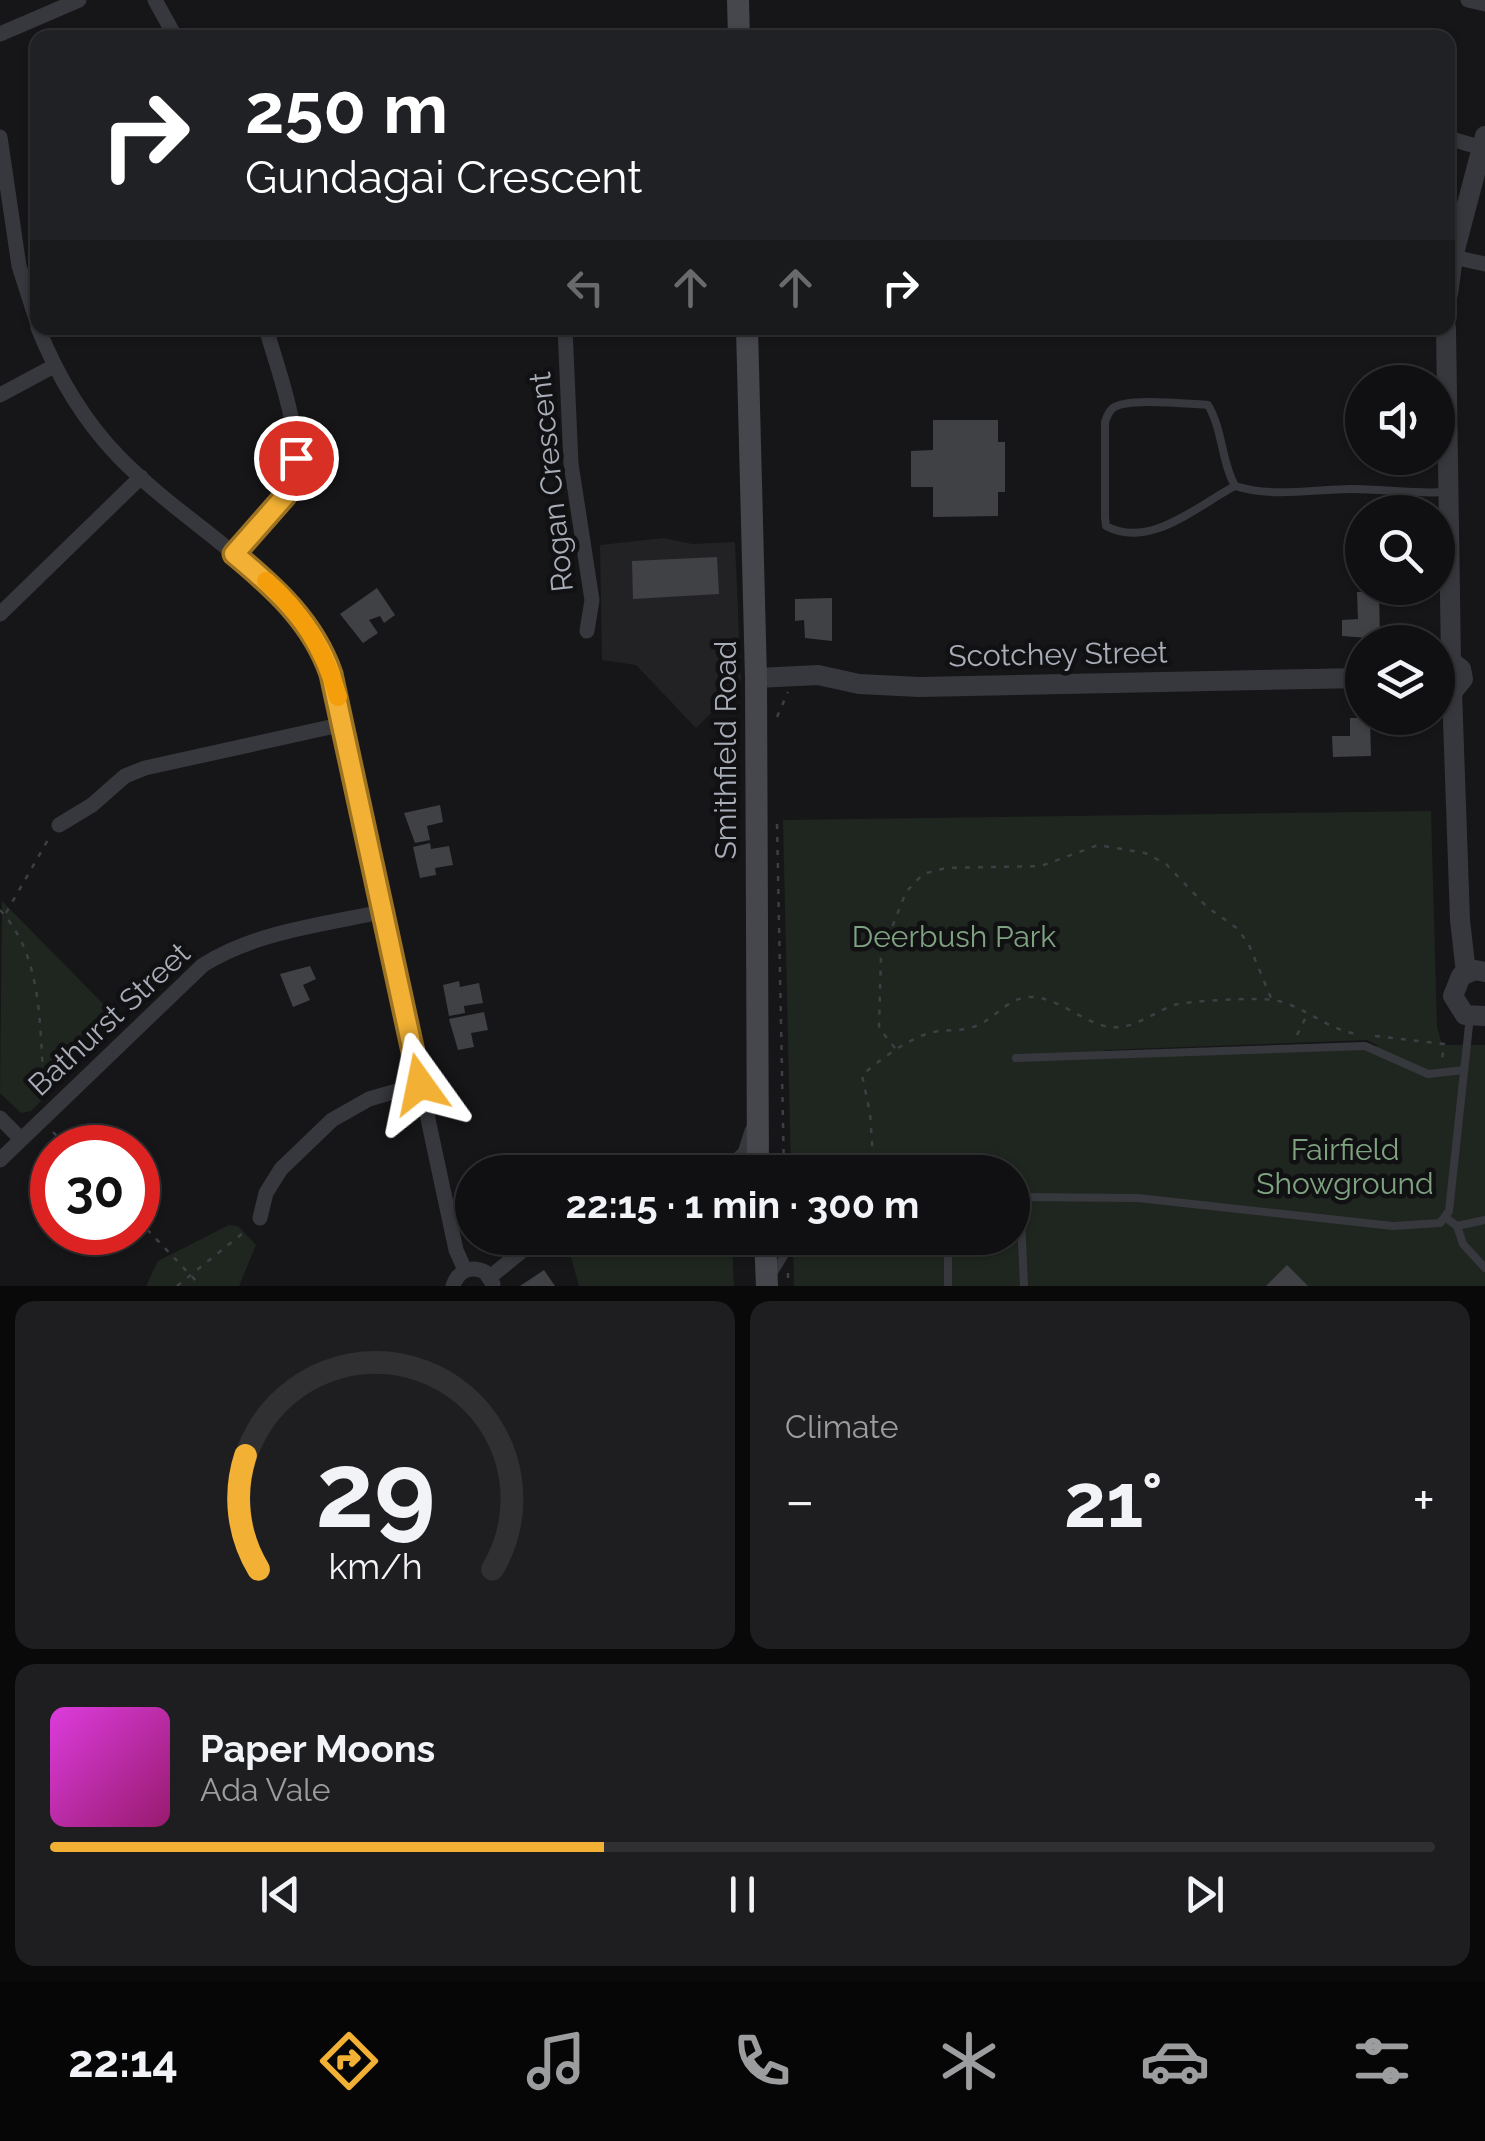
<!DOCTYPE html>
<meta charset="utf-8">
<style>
:root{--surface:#101012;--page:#1e1e20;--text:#f1f3f6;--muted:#9c9d9f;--line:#303032;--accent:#f2b134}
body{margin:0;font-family:Raleway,sans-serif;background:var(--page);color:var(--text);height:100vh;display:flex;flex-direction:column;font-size:38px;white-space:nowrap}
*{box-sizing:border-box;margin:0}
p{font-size:32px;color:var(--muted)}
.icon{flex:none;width:55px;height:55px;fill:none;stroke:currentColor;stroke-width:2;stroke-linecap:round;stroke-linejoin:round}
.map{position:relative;height:1286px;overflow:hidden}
.panel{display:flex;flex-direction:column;gap:15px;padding:15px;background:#09090a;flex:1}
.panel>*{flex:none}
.banner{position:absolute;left:30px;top:30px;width:1425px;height:305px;border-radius:20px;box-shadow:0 2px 8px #0004,0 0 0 2px var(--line);background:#202124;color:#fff;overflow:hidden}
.tools{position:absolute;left:1345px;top:365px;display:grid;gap:20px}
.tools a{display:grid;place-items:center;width:110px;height:110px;border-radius:50%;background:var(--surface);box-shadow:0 2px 8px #0004,0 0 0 2px var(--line);font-size:50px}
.speed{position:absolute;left:30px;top:1125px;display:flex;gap:20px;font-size:50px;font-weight:700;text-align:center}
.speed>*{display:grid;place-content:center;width:130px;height:130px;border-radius:50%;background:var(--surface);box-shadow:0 2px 8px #0004,0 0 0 2px var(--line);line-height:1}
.speed .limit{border:15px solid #d22;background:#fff;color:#111}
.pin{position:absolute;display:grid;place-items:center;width:85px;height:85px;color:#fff;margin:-42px;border:5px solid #fff;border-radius:50%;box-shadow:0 2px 10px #0007}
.me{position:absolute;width:110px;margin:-55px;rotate:348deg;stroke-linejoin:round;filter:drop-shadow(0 0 8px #0008)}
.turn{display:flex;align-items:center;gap:35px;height:210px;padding:0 50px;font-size:45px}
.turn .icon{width:130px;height:130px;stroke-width:2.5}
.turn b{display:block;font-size:70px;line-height:85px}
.lanes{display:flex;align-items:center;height:95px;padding:0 50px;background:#0003;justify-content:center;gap:50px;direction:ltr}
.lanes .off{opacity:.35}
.big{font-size:75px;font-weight:700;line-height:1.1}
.panel .widget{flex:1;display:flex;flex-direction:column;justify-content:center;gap:15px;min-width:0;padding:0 35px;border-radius:20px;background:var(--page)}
.panel .dial{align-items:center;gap:0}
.dial svg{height:260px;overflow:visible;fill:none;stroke:var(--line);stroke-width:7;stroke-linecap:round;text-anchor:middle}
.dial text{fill:var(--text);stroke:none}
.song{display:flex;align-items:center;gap:30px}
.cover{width:120px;height:120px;border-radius:15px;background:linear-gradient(135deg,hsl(300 70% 55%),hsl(320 70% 35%))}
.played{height:10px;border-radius:5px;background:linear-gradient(90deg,var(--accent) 40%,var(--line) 40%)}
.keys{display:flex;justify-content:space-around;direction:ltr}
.heat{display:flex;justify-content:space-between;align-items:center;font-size:55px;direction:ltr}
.panel .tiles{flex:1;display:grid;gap:15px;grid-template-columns:1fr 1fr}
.widget:last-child{grid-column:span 2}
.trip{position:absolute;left:455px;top:1155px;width:575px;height:100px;border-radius:50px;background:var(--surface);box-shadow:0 2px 8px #0004,0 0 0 2px var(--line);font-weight:700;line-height:100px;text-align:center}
.menu{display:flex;height:160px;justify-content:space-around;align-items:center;background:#060607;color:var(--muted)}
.menu .icon{width:70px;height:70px}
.menu .active{color:var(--accent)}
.menu b{font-size:45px;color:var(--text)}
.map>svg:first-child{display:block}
.built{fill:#222225}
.green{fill:#1e261f;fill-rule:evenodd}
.building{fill:#404145}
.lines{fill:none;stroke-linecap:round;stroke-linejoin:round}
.path{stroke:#3d3f44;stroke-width:2.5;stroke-dasharray:5 8;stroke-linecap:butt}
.service{stroke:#37383d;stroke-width:8}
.minor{stroke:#37383d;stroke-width:15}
.tertiary{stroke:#37383d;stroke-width:20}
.secondary{stroke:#45474d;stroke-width:22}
.route-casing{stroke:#9d7322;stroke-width:25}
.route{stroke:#f2b134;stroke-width:18}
.slow{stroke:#f59e0b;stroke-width:18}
.labels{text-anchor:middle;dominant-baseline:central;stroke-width:9;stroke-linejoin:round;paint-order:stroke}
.street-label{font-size:30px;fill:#a8adb8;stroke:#111113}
.park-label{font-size:30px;fill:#7fa381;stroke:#111113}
</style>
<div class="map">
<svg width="1485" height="1286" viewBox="0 0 1485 1286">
<rect width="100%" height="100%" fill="#161618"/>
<polygon class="built" points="664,538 692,544 735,542 741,683 696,728 636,665 602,660 600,545"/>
<g class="green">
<path d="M1431 811 1437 1026 1442 1045H1485V1286H794L793 1238H1012V1172H791L783 820ZM1367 1040 1379 1046 1104 1051 1105 1050Z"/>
<polygon points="2,901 120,1021 31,1111 21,1113 0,1093"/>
<polygon points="229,1225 238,1226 256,1245 239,1286 146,1286 158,1261"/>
<polygon points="711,1238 732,1242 734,1286 579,1286 566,1239"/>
</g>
<g class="building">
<polygon points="933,420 998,420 998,442 1005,442 1005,492 998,492 998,516 933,517 933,487 911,487 911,451 933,450"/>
<polygon points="717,557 719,594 633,599 632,561"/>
<polygon points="377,588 395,615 384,623 380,616 369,620 378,633 363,643 340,614"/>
<polygon points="1379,591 1380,639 1342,636 1342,620 1358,619 1357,592"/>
<polygon points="832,598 832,641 805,638 804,620 795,621 795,599"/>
<polygon points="1350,718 1370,718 1371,756 1333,757 1332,736 1350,736"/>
<polygon points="440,805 443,822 427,826 430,840 415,843 404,813"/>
<polygon points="430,843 431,849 449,846 453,865 435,868 436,875 420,878 413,847"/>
<polygon points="310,966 316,979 303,985 310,1000 293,1007 280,974"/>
<polygon points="459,981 460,987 479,983 483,1003 464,1006 465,1013 449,1016 443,985"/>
<polygon points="484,1012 488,1030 471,1033 474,1047 458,1050 449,1019"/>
<polygon points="1287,1265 1308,1286 1266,1286"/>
<polygon points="544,1270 555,1286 520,1286"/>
</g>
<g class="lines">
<g class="path">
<polyline points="777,717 788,692"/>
<polyline points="777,824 784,1172"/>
<path d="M0 910C46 960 38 1032 45 1094"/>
<polyline points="6,913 49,838"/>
<polyline points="1297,1035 1307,1015"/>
<polyline points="1375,1036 1444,1044 1442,1061"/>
<polyline points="895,1048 879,1028 881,955 906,892 923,874 946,868 1041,866 1098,845 1145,853 1166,864 1207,907 1238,929 1249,945 1271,998"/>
<polyline points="53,1132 68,1148"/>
<path d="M874 1172 870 1113 862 1075C881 1059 902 1043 926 1034 943 1028 962 1033 978 1025 997 1017 1008 997 1031 997 1058 997 1085 1024 1110 1027 1133 1030 1154 1012 1174 1005 1186 1001 1259 997 1273 1000 1304 1005 1325 1029 1357 1034"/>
<polyline points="138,1220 201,1286"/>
<polyline points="788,1273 788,1286"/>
<polyline points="177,1286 248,1229"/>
</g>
<g class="service">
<path d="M1235 486C1221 461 1223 430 1208 405 1188 404 1127 397 1113 408 1108 412 1107 417 1105 422V517L1106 526C1150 550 1198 505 1235 486 1273 498 1313 489 1352 489 1383 489 1414 494 1445 492"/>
<polyline points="1016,1058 1365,1046 1428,1074 1464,1070"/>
<polyline points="1012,1197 1138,1198 1393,1226 1440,1223 1449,1211 1470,1016"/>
<polyline points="1020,1197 1024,1286"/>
<polyline points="1445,1217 1457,1226 1463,1244 1485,1268"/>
<polyline points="1457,1226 1485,1220"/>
<polyline points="948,1255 948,1286"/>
<polyline points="775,1271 790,1246 804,1238"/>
</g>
<g class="minor">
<polyline points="155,0 176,38"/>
<polyline points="1468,0 1485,4"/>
<polyline points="0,34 79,0"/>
<polyline points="0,137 19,266 38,325"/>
<polyline points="1448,138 1482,148"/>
<polyline points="1453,257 1485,264"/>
<path d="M38 328C57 375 83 420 119 457 198 538 306 581 338 698L456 1250 465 1270"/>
<polyline points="565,328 571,464 592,600 587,631"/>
<polyline points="0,395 54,366"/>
<path d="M234 554C251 536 273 518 285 495 311 449 279 376 266 328"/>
<polyline points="0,614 141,477"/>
<polyline points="59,825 92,805 125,776 145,768 344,724"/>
<polyline points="0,1118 21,1139"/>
<path d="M0 1160 203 965C257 931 323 925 385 911"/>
<polyline points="725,1172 745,1153 752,1131"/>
<polyline points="260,1218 266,1193 281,1169 332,1120 369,1099 421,1084"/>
<polyline points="490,1277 538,1238"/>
<path d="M453 1286C458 1271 470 1265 485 1272L493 1284"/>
</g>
<g class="tertiary">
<polyline points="1448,294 1453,257 1485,136"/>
<polyline points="1446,328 1451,662"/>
<polyline points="1438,667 1444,663 1453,663 1461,669 1463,679 1454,690 1444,691 1438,686"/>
<polyline points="756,678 818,675 859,684 919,687 1362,678"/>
<polyline points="1452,691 1460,920 1466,973"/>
<polyline points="1485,972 1475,970 1461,976 1453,996 1465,1015 1485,1016"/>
</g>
<g class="secondary">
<polyline points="738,0 739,38"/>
<polyline points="747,328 756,678 758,1172"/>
<polyline points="765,1238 767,1286"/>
</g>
</g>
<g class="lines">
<defs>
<path id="route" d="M296 458 285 496 234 554C275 588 313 622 331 674L420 1084"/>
</defs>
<use href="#route" class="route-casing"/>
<use href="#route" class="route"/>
<path class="slow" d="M266 581C302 612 325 651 338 697"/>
</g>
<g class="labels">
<g class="street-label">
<text transform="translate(551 482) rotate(-96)">Rogan Crescent</text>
<text transform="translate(1058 654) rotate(-1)">Scotchey Street</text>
<text transform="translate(725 750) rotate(-90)">Smithfield Road</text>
<text transform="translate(109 1019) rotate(-43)">Bathurst Street</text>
</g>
<g class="park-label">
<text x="954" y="936">Deerbush Park</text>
<text x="1345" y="1149">Fairfield<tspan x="1345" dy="34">Showground</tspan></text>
</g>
</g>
</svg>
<div class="tools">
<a><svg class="icon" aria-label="sound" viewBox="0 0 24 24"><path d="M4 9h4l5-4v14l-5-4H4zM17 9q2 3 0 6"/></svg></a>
<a><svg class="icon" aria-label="search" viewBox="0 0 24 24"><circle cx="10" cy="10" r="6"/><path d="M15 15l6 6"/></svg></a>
<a><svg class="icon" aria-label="layers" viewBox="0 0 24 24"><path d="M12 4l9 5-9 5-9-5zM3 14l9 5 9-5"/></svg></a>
</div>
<div class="speed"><div class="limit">30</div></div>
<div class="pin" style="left:296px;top:458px;background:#d93025"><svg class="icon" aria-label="arrive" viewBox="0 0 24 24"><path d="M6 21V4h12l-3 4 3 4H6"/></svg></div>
<svg class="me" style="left:420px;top:1084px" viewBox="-20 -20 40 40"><path d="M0-17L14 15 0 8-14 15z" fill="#f2b134" stroke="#fff" stroke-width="4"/></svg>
<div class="trip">22:15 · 1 min · 300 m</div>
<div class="banner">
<div class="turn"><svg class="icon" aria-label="right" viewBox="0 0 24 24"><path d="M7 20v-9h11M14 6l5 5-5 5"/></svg><div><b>250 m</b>Gundagai Crescent</div></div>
<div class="lanes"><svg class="icon off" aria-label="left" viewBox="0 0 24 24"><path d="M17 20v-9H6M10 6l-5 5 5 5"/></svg><svg class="icon off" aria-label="ahead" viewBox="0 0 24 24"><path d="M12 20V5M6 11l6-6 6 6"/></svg><svg class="icon off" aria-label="ahead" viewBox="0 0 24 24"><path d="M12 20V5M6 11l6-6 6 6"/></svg><svg class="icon" aria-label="right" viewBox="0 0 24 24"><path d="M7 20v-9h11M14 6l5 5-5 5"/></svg></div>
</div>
</div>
<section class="panel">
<div class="tiles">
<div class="widget dial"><svg viewBox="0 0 100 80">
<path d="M14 69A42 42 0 1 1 86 69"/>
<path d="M14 69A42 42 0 0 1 10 34" stroke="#f2b134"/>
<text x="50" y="56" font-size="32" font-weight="700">29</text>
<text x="50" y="72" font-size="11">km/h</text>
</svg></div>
<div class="widget"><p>Climate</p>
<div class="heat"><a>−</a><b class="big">21°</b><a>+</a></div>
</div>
<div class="widget">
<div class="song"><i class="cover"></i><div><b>Paper Moons</b><p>Ada Vale</p></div></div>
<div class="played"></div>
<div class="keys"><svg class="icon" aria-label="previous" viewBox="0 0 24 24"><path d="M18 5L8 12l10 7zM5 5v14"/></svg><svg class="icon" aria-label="pause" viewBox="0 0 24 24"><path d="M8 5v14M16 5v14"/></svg><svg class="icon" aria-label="next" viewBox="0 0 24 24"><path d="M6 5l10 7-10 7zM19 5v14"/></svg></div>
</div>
</div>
</section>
<nav class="menu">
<b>22:14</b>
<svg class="icon active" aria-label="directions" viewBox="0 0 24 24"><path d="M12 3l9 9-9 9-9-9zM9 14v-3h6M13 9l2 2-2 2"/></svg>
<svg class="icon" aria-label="music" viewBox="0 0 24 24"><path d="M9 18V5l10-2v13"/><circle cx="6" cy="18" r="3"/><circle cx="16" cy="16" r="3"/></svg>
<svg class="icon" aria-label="phone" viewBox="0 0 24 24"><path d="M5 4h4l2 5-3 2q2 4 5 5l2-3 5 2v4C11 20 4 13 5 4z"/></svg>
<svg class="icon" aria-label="climate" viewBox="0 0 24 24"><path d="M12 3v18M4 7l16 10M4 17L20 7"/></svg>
<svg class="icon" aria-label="car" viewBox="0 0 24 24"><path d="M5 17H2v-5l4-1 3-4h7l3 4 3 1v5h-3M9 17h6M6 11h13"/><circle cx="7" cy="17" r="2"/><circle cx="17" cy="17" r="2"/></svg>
<svg class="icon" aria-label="filters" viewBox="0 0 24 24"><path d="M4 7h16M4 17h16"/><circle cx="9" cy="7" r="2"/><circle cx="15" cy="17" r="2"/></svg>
</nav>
